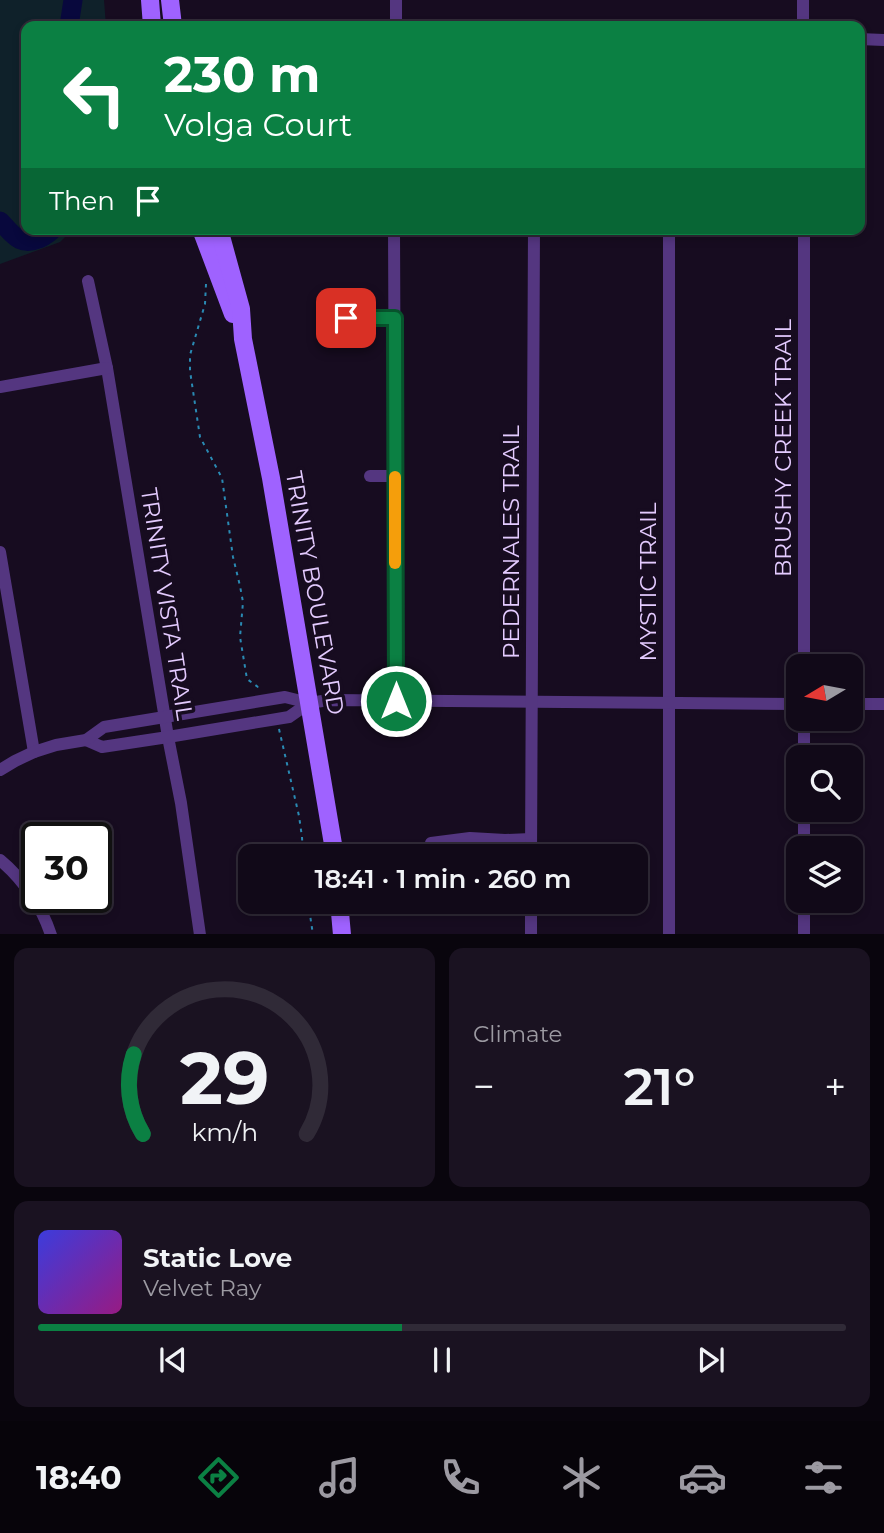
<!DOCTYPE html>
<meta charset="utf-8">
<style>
:root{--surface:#110918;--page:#1a1221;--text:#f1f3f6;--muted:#9c9aa2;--line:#302a37;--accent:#0b8043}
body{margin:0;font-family:Montserrat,sans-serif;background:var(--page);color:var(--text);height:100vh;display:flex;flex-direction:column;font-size:26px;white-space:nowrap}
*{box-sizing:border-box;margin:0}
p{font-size:23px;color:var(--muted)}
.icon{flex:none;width:38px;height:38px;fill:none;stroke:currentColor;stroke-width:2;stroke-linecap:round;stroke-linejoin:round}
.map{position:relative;height:934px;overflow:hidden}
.panel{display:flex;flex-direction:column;gap:14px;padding:14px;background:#09050d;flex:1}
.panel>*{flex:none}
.top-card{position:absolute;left:21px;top:21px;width:844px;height:214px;border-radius:14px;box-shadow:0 4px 10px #0003,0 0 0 2px var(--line);background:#0b8043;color:#fff;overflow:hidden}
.needle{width:46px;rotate:260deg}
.fabs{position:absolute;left:786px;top:654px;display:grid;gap:14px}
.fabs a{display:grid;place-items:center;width:77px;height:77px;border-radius:14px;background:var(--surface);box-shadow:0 4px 10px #0003,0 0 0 2px var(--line);font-size:35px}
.speed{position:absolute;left:21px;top:822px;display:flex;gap:14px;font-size:35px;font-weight:700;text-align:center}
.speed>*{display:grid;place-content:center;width:91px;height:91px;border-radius:50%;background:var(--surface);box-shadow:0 4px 10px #0003,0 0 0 2px var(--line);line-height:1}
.speed .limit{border:4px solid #111;border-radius:10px;background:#fff;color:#111}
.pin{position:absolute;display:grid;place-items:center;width:60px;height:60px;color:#fff;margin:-30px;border-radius:14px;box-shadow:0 4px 10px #0006}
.me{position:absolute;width:77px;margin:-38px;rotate:0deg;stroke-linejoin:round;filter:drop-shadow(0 0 5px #0008)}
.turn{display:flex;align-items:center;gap:24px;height:147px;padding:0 28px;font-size:32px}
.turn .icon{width:91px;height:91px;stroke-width:2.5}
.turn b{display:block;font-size:49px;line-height:60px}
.then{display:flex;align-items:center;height:66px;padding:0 28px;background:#0003;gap:14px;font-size:26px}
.big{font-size:52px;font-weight:600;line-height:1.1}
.panel .widget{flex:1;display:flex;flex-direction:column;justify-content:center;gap:10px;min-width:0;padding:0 24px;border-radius:14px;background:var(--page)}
.panel .dial{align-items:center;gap:0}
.dial svg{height:182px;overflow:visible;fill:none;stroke:var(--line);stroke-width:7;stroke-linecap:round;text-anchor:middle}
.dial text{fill:var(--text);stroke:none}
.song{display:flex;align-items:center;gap:21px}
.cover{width:84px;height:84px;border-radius:10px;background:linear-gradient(135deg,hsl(240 70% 55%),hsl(310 70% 35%))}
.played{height:7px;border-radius:4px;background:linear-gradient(90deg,var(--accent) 45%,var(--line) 45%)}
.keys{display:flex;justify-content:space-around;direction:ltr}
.heat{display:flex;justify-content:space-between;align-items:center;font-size:38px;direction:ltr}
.panel .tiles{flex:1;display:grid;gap:14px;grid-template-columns:1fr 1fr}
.widget:last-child{grid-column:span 2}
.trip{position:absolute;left:238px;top:844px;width:410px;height:70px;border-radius:14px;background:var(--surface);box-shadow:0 4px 10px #0003,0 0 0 2px var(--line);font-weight:600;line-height:70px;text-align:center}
.tabs{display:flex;height:112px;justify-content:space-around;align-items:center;background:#07040a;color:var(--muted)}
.tabs .icon{width:49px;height:49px}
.tabs .selected{color:var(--accent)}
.tabs b{font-size:32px;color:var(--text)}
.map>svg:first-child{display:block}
.green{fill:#0f212a}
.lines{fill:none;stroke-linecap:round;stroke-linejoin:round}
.river{stroke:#08083d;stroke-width:19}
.path{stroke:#2a8ab3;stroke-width:2;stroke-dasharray:3.5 5;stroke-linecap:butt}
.street{stroke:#543680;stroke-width:12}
.secondary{stroke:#9f62ff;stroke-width:18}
.route-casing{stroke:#07532c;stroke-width:18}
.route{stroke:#0b8043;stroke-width:12}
.slow{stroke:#f59e0b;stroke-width:12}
.labels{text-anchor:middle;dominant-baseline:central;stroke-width:7;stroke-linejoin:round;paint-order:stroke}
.street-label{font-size:23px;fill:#e4cbff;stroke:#170c20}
</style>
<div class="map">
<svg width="884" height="935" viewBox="0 0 884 935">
<rect width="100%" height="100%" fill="#170c20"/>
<polygon class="green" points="0,0 104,0 106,26 26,26 26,229 73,229 60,242 0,264"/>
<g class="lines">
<g class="river">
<polyline points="69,26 73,0"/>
<path d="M0 221C13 234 19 247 39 239 45 236 49 234 53 229"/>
</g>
<g class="path">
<polyline points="206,284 205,304 190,355 190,371 200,437 222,478 233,557 240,586 243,602 240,637 247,679 258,687 263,688"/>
<polyline points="279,729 299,816 302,837 303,856"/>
<polyline points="308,901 313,935"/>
</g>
<g class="street">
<polyline points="803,0 803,26"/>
<polyline points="396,26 396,0"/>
<polyline points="859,39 884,40"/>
<polyline points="394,229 396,701"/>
<polyline points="669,229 669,935"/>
<polyline points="804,229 804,667"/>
<polyline points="88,281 107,368 168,737 181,803 200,935"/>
<polyline points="347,319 395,319"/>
<polyline points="0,387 107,368"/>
<polyline points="370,476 395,476"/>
<polyline points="0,552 34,752"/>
<polyline points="850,704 884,704"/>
<polyline points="86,740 102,747 168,737 289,717 309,703"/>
<polyline points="804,758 804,719"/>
<polyline points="0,770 15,761 34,752 56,745 86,740 104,727 285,697 309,703 329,700 798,704"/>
<polyline points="431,843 470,838 505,840 531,839"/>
<polyline points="804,849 804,810"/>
<polyline points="531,856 534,229"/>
<path d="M0 860C23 879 42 907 51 935"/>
<polyline points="531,901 531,935"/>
<polyline points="804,935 804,901"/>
</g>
<g class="secondary">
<polyline points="150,0 152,26"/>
<polyline points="170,0 173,26"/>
<polyline points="201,229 233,314"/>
<polyline points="219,229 241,309 243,339 271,478 335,856"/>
<polyline points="339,901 342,935"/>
</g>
</g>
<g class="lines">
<defs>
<polyline id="route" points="346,318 395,318 396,701"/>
</defs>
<use href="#route" class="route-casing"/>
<use href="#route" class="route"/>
<polyline class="slow" points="395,477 395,563"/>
</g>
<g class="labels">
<g class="street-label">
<text transform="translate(783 448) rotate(-90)">BRUSHY CREEK TRAIL</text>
<text transform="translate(511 542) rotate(-90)">PEDERNALES TRAIL</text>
<text transform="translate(648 582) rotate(-90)">MYSTIC TRAIL</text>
<text transform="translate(315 593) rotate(80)">TRINITY BOULEVARD</text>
<text transform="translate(167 604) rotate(81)">TRINITY VISTA TRAIL</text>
</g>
</g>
</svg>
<div class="fabs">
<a><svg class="needle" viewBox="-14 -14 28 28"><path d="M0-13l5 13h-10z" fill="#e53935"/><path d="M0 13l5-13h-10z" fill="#9c9aa2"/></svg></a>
<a><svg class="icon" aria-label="search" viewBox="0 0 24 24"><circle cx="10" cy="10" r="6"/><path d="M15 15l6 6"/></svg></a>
<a><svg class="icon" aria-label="layers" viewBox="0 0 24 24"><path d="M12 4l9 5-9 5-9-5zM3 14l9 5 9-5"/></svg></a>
</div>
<div class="speed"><div class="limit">30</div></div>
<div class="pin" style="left:346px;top:318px;background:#d93025"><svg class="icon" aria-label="arrive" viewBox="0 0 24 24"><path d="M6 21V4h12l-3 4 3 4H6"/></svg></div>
<svg class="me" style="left:396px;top:701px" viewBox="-20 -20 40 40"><circle r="17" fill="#0b8043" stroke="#fff" stroke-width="3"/><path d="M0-11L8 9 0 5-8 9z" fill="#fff"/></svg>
<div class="trip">18:41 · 1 min · 260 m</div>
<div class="top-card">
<div class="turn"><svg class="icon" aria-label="left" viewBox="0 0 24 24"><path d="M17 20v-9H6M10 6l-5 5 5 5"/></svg><div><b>230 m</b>Volga Court</div></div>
<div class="then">Then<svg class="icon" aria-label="arrive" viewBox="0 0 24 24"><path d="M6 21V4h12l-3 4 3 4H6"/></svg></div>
</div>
</div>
<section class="panel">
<div class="tiles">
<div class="widget dial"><svg viewBox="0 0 100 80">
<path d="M14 69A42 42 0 1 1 86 69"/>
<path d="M14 69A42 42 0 0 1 10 34" stroke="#0b8043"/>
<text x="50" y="56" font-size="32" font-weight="700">29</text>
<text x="50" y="72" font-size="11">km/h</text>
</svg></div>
<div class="widget"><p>Climate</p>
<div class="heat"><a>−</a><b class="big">21°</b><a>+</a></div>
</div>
<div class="widget">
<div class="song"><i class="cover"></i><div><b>Static Love</b><p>Velvet Ray</p></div></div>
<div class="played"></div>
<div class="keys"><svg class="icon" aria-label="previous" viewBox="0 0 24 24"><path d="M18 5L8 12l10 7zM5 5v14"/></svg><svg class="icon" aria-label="pause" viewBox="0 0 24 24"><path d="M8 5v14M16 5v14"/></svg><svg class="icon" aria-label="next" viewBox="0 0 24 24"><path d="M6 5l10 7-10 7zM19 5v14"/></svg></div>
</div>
</div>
</section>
<nav class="tabs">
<b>18:40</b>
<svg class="icon selected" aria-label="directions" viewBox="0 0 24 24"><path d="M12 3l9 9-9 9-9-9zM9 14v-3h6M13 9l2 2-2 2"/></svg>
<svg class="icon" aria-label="music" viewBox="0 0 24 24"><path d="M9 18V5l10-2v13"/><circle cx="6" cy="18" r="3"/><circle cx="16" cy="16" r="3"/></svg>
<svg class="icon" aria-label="phone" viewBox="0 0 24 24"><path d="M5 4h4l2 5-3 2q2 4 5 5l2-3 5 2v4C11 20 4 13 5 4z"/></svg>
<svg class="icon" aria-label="climate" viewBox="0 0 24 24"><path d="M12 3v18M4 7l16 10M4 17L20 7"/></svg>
<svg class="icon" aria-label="car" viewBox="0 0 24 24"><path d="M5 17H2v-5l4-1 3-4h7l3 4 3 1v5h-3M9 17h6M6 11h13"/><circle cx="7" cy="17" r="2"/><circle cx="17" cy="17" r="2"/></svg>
<svg class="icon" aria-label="filters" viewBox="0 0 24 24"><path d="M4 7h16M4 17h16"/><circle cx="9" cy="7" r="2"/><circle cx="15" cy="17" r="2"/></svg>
</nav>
